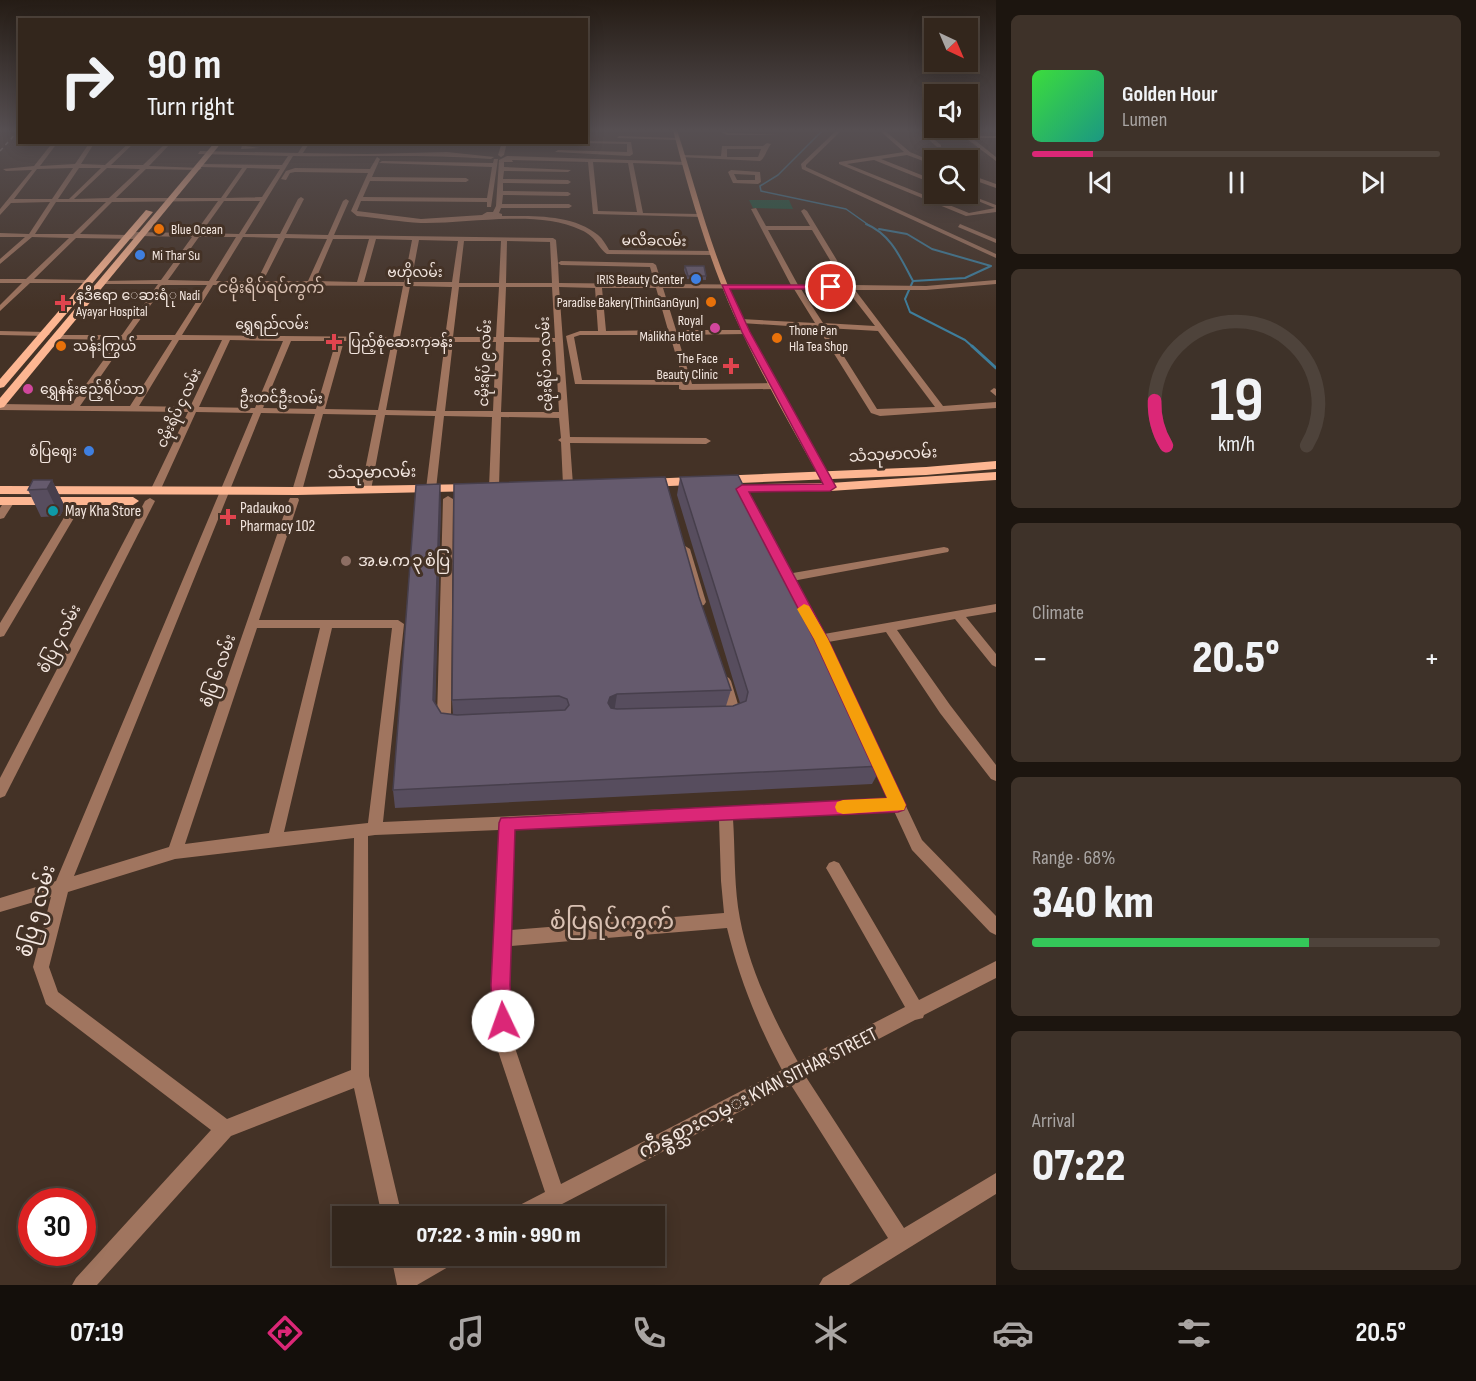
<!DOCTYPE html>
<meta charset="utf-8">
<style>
:root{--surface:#33261c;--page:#3e3229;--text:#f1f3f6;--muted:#a9a5a3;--line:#4e433b;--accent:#db2777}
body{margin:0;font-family:"Sofia Sans Condensed","Noto Sans Myanmar",sans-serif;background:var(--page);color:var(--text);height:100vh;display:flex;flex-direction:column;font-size:22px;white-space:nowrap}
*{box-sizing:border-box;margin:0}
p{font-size:20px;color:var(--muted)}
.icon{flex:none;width:33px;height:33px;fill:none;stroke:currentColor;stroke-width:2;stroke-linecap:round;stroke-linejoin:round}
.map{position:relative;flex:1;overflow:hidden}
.panel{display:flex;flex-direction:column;gap:15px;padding:15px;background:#1c150f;width:480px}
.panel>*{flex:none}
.guide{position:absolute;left:18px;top:18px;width:570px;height:126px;border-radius:0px;box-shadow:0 3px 15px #0003,0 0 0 2px var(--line);background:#33261c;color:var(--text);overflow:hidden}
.needle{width:39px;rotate:136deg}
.tools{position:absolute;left:924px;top:18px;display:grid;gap:12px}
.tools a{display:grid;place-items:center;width:54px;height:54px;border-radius:0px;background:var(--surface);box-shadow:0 3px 15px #0003,0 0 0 2px var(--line);font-size:30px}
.speed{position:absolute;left:18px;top:1188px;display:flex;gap:12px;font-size:30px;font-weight:700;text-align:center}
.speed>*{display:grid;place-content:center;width:78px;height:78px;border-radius:50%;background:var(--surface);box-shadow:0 3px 15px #0003,0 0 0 2px var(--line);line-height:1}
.speed .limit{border:9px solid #d22;background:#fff;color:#111}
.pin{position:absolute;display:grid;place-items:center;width:51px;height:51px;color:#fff;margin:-26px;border:3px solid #fff;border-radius:50%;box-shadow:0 2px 6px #0007}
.me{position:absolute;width:66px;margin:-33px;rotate:357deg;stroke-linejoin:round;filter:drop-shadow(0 0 4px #0008)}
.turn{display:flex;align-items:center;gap:21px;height:126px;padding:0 30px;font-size:27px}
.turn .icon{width:78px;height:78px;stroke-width:2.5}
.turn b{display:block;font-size:42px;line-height:51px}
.big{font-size:45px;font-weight:800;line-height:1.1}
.panel .card{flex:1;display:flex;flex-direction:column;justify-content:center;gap:9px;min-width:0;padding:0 21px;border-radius:9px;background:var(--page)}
.panel .dial{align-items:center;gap:0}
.dial svg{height:156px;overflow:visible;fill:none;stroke:var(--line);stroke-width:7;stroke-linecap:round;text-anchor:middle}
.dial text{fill:var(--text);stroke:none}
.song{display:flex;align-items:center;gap:18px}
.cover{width:72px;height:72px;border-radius:9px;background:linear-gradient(135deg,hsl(120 70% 55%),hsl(170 70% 35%))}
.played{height:6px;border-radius:3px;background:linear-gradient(90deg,var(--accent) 15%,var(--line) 15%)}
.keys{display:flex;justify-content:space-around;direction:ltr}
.heat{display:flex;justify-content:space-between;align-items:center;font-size:33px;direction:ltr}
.charge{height:9px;border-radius:4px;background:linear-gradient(90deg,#34c759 68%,var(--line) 0)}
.trip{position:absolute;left:332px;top:1206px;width:333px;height:60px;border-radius:0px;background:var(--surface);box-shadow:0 3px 15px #0003,0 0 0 2px var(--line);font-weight:800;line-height:60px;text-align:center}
.tab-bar{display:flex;height:96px;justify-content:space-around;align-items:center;background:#140f0b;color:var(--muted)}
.tab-bar .icon{width:42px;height:42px}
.tab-bar .current{color:var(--accent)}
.tab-bar b{font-size:27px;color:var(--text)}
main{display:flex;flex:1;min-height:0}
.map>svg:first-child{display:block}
.green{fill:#1c5a41}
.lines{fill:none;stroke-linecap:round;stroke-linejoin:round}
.stream-far2{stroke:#3e7e9c;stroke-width:1.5}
.stream-far1{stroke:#3e7e9c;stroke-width:2}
.stream{stroke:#3e7e9c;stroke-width:3}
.minor{fill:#a0755f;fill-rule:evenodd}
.secondary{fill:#db9773;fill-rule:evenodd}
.primary{fill:#fdb692;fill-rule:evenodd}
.rail{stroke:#b0a198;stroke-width:1.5;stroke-dasharray:4 4;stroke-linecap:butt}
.wall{fill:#574d5e}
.shaded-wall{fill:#473f4c}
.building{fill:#655a6d;stroke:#473f4c;stroke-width:1.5}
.route{fill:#db2777;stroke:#8e194d;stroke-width:1.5}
.slow{fill:#f59e0b}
.food-dot{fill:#e8710a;stroke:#443226;stroke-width:2}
.shop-dot{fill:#3f7fe0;stroke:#443226;stroke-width:2}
.health-dot{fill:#e0444e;stroke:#443226;stroke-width:2}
.hotel-dot{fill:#d1479c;stroke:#443226;stroke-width:2}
.culture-dot{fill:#0f9aa8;stroke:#443226;stroke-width:2}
.education-dot{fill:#8d6e63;stroke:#443226;stroke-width:2}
.labels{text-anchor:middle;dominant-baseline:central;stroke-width:6;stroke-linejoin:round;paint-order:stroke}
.far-poi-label{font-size:14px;fill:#f4e7e0;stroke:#443226;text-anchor:start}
.far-street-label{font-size:14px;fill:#f4e7e0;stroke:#443226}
.far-quarter-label{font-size:16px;fill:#d9c1b3;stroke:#443226}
.street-label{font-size:16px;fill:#f4e7e0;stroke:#443226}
.poi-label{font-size:16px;fill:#f4e7e0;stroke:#443226;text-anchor:start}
.near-street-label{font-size:20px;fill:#f4e7e0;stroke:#443226}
.near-quarter-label{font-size:24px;fill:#d9c1b3;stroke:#443226}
</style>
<main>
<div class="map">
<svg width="996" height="1285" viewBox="0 0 996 1285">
<rect width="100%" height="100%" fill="#443226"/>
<polygon class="green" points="749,200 789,200 793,209 753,208"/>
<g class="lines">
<polyline class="stream-far2" points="823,130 778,175 760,186 761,191 846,209 870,226"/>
<g class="stream-far1">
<path d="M866 224C891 234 901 259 913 281L905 299 910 312 965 340 973 347"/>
<polyline points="879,229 907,234 932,249 991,266 965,278 913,281"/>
</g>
<polyline class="stream" points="972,346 996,368"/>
<g class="minor">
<polygon points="718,130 728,133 781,135 727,135"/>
<polygon points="837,130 842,130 806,165 806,167 996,254 996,258 802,169 801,164"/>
<polygon points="879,130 884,130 910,152 934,162 934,165 907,155 881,159 934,180 934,184 874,160 847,164 969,213 995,208 961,194 967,194 996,205 996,212 966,216 839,164 839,162 904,152"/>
<polygon points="918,130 923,130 941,145 941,147 937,147"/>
<polygon points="955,130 960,130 968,136 996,136 996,138 972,138 996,157 996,161"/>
<polygon points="619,136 678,138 680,139 678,140 617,138"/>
<polygon points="586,141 631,142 633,154 630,156 555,152 558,150 627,152 627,144 584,143"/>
<path d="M53 142H58L40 166 75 164 90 142H95L81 164 105 165 130 142H135L111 165H143L167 142H172L149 166 202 168 199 170 146 169 116 198H221L242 168 202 167 200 164 282 165 288 156 198 154 200 151 298 153 305 142H310L303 153 367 154 447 152 494 157 491 159C425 154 359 157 293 156L245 234H280L298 199 301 197 304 199 286 234 328 235 343 201 346 199 349 201 334 235 553 238 556 240 558 263 561 261 653 263 656 265 662 284 791 285 751 209 756 208 766 226H810L801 211 804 209 807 211 852 285 926 286 996 280V284L926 290H855L943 406 996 402V408L880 416 871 413 818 328 741 323 737 321 741 319 815 323 794 289 663 288 676 330H746L750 332 746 334 677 335 692 384 775 383 779 386 775 389 682 390 679 389V385L575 384 566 336 580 331H598L595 288 559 287 570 437 706 438 711 441 706 444 570 443 573 485 568 488 563 485 561 442 558 440 561 438 559 418 501 417 499 487 494 490 489 487 492 417 444 416 436 489 431 492 426 489 435 416 385 415 371 490 366 493 361 490 376 415 323 414 302 491 297 494 292 491 315 414 261 413 74 876 169 847 289 500 290 498H298L299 500 259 620H398L404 624 383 822 889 799 868 755 870 751 875 749 880 751 922 840 996 916V935L990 932 912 850 894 811 733 819C735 848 734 878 738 907 746 962 771 1014 798 1062L905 1007 829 873 826 868 829 863 834 861 839 863 919 1000 996 961V978L924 1015 923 1018 915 1020 806 1077 904 1228 996 1173V1194L849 1285H819L823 1278 888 1238 791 1085 539 1216H509L512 1209 545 1192 494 1039 493 985 499 830 375 835 368 836 369 1076 402 1216H382L354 1088 231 1136 97 1285H72L76 1278 211 1130 46 1004 33 967 51 897 0 912V898L56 881 253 413 196 412 160 491 155 494 150 491 188 412 0 410V404L71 405 118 340 58 339 54 337 55 335H122L158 284H104L101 282 102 281 161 280 192 237 139 236 137 239 76 238 34 279 90 280 93 282 92 283H30L0 311V305L22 283H0V279H26L69 238 32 237 0 264V259L25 237H0V233L29 234 50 202 11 203 0 215V209L32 170 6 171 3 169 34 166ZM73 168 52 199H14L37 169ZM79 168H101L69 199H58ZM107 168 140 169 109 198 74 199ZM247 168 280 169 262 197 226 198ZM218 201 195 233 130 232 128 235 80 234 112 202ZM224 201H260L239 234 201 233ZM56 202H106L73 234H35ZM768 230H812L845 285H798ZM199 237H236L209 281 168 280ZM243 237 278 238 257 281H216ZM285 238 327 239 308 281H263ZM333 239H369L357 282 315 281ZM376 239 412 240 404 282H364ZM419 240 458 241 452 282H411ZM464 241H501L499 283H459ZM507 241 550 242 552 283H506ZM558 263 561 265 650 267 655 284 559 283ZM165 285H207L175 335H129ZM213 285 403 286 393 337 182 335ZM410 286 452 287 445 337H400ZM459 287H499L496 337H453ZM506 287H552L555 338 504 337ZM602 288H656L668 330 606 331ZM801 289 847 290 875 326 823 323ZM826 328 878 331 935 407 877 409ZM580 335H670L683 380H582L574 337ZM126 340H172L130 406H80ZM179 340H222L190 407 139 406ZM230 340 283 341 255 408 199 407ZM291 341H336L316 409 263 408ZM344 341H392L378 410 325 409ZM399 341 445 342 436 411 386 410ZM453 342H496L493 411H445ZM504 342H555L559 412H501ZM257 628H320L269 833 185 844ZM332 628H392L368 823 284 832ZM719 819 721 881 724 913 511 930 514 829ZM354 838 351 1070 227 1119 58 992 49 967 68 892 175 859ZM727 928C739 978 758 1025 782 1070L561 1184 512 1039 509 985 511 946Z"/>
<polygon points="243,142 248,142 246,146 260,148 241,149"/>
<polygon points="502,142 507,142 504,155 501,157 498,155"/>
<path d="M767 143 771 144C767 149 765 158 760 161L680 157 683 155 721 156 722 146H763ZM727 149H761L758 157H727Z"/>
<path d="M507 156 687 162 685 165 633 163 643 213 699 214 701 217 593 214 588 162 512 160 513 162H504V167L571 170 568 172 504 171 503 179 568 180 571 182 568 184 503 183V191L568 192 571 194 568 196 503 195 502 204H569L572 206 569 208H501L499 213 502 214V216C533 216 573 214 598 235 603 239 606 245 609 250L712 251 715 253 712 255 607 254C597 247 597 237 581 230 537 209 469 224 421 223 400 222 378 218 357 216L351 211 368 173 295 172 290 173 286 180 281 179 286 171 295 168 370 169 377 157 380 159 372 177 466 178 469 180 466 182 370 181 363 197 487 198 492 167 379 163 382 161 493 163 494 159H498L491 207H487V202L361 201 357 211 421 219 482 215 487 212H493L496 206 499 160ZM593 162 628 163 637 212 598 211Z"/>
<path d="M731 170 760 172 761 182 758 184 733 183 728 172ZM734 174 755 175V180H737Z"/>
<polygon points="968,174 996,184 996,188 968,178"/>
<polygon points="960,224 996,239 996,243 958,227"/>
<polygon points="0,331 46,332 50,334 46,336 0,335"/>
<polygon points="994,388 996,389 996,396 990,391"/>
<path d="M448 496 453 499 451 716 458 725 456 729C447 731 441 725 437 718L443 499Z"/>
<polygon points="10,498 15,501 4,518 0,519 0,508 6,499"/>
<polygon points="79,498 84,501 4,636 0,637 0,623 74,501"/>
<polygon points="150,498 155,501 5,796 0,798 0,778 145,501"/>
<polygon points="685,546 690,549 706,602 704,605 700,606 694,602 680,549"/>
<polygon points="944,547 948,548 949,550 948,552 787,582 781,578 787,574"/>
<polygon points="799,595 803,596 824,634 996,604 996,612 966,617 996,654 996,667 992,665 955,619 897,630 950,705 996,765 996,781 991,779 940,713 886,632 828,642 861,712 860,716 850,716 815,639 793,599"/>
<path d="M725 676 729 678 731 681 740 711C737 718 733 723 724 721L722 717 727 710 719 681 721 678Z"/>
<polygon points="391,1256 411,1256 413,1263 428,1256 458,1256 455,1263 417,1285 397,1285"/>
</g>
<path class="secondary" d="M673 130H677C694 182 707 235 728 286 758 356 797 421 835 487L833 489H827L825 487C793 430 760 373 733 313 707 254 689 191 673 130Z"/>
<g class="primary">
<polygon points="215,142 222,142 4,407 0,408 0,398"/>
<polygon points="146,210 153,212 4,387 0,388 0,379"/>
<polygon points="996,461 996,469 926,475 646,487 640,483 646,479 926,467"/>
<polygon points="996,472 996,480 830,491 762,492 756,488 762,484 830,483"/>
<polygon points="475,484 479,485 479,491 297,495 0,494 0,486 297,487"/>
<polygon points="0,497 133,497 139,501 133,505 0,505"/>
</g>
<polyline class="rail" points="0,151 19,130"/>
</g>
<g class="wall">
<polygon points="685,266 706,276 706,280 687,279 684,270"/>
<polygon points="680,477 882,766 872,784 395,808 393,790 441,503 435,703 441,713 453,715 452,700 699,597 731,690 726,706 733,706 740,703 677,495"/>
<polygon points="52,480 65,507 60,516 41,517 28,490"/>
</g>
<g class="shaded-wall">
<polygon points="52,480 65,507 60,516 47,489"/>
<polygon points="440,484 441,503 435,718 433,700"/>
<polygon points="617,694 614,713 608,703 610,697"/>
</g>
<g class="building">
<polygon points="685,266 704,266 706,276 688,276"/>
<polygon points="738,475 882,766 393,790 416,485 440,484 433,700 441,713 457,715 565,710 569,705 567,699 559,696 452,700 454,484 665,477 699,597 731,690 617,694 610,697 608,703 611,708 617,709 733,706 746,701 748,692 680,477"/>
<polygon points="33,480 52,480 47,489 28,490"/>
</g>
<linearGradient id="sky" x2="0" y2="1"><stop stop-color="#251c15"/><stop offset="0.42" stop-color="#564f52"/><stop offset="1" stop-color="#564f52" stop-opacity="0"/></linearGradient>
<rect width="996" height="310" fill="url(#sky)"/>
<polygon class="route" points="722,285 831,285 835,287 831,289 730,289 750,332 836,487 830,491 749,492 828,639 906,805 904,810 898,812 515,830 510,985 513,1021 510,1028 503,1031 496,1028 493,1021 491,985 499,823 501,818 887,798 814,639 736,489 742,485 823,484 742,332"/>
<polygon class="slow" points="804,604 809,606 828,639 906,805 904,810 843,814 837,812 835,807 837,802 843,800 887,798 814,639 797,609"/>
<g class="food-dot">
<circle cx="159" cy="229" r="6"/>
<circle cx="711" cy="302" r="6"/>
<circle cx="777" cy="338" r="6"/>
<circle cx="61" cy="346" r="6"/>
</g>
<g class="shop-dot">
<circle cx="140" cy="255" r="6"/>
<circle cx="696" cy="279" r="6"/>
<circle cx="89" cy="451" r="6"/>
</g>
<g class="health-dot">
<path d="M60 294h6v6h6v6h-6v6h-6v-6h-6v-6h6z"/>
<path d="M331 333h6v6h6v6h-6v6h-6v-6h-6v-6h6z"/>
<path d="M728 357h6v6h6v6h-6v6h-6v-6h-6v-6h6z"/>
<path d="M225 508h6v6h6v6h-6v6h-6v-6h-6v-6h6z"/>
</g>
<g class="hotel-dot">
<circle cx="715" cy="328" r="6"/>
<circle cx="28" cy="389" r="6"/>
</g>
<circle class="culture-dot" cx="53" cy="511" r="6"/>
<circle class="education-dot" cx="346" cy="561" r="6"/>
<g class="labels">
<g class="far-poi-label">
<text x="171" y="229">Blue Ocean</text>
<text x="152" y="255">Mi Thar Su</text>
<text x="684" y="279" text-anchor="end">IRIS Beauty Center</text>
<text x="76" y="295">နဒီဧရာ ေဆးရံု Nadi<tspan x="76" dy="16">Ayayar Hospital</tspan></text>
<text x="699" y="302" text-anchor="end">Paradise Bakery(ThinGanGyun)</text>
<text x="703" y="320" text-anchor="end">Royal<tspan x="703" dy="16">Malikha Hotel</tspan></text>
<text x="789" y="330">Thone Pan<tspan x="789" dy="16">Hla Tea Shop</tspan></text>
<text x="348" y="342">ပြည့်စုံဆေးကုခန်း</text>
<text x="73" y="346">သန်းကြွယ်</text>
<text x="718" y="358" text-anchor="end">The Face<tspan x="718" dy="16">Beauty Clinic</tspan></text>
<text x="40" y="389">ရွှေနန်းဧည့်ရိပ်သာ</text>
<text x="77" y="451" text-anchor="end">စံပြဈေး</text>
</g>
<g class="far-street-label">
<text transform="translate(654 241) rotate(1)">မလိခလမ်း</text>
<text x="415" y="272">ဗဟိုလမ်း</text>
<text x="272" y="324">ရွှေရည်လမ်း</text>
<text transform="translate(485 363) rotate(-88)">ငမိုးရိပ် ၉ လမ်း</text>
<text transform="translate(546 364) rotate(-92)">ငမိုးရိပ် ၁၀ လမ်း</text>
<text transform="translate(281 398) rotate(1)">ဦးတင်ဦးလမ်း</text>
<text transform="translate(179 408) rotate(-65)">ငမိုးရိပ် ၄ လမ်း</text>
</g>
<g class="far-quarter-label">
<text x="271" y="288">ငမိုးရိပ်ရပ်ကွက်</text>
</g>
<g class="street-label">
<text transform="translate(893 455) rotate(-3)">သံသုမာလမ်း</text>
<text transform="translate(372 473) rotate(-1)">သံသုမာလမ်း</text>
<text transform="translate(60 639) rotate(-63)">စံပြ ၄ လမ်း</text>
<text transform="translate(219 671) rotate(-71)">စံပြ ၆ လမ်း</text>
</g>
<g class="poi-label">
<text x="240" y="508">Padaukoo<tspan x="240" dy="18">Pharmacy 102</tspan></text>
<text x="65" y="511">May Kha Store</text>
<text x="358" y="561">အ.မ.က ၃ စံပြ</text>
</g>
<g class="near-street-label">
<text transform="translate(37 911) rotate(-75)">စံပြ ၅ လမ်း</text>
<text transform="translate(758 1093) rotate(-27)">ကဵန္စစ္သားလမ္း KYAN SITHAR STREET</text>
</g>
<g class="near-quarter-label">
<text x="612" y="921">စံပြရပ်ကွက်</text>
</g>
</g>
</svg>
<div class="tools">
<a><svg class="needle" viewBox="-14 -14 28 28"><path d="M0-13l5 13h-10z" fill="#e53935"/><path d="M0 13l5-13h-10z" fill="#a9a5a3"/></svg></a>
<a><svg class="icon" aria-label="sound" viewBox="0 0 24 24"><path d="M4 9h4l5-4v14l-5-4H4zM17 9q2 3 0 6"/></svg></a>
<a><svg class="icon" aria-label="search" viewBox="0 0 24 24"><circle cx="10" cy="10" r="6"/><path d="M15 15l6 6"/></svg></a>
</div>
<div class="speed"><div class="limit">30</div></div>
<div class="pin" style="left:831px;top:287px;background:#d93025"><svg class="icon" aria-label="arrive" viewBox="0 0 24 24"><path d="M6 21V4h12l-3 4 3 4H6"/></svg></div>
<svg class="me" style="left:503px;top:1021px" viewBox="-20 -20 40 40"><circle r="19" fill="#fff"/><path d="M0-13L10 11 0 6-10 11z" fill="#db2777"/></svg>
<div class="trip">07:22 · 3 min · 990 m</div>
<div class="guide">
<div class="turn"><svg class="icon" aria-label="right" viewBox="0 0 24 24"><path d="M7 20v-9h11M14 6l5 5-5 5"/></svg><div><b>90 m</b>Turn right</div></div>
</div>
</div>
<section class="panel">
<div class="card">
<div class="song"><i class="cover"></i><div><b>Golden Hour</b><p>Lumen</p></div></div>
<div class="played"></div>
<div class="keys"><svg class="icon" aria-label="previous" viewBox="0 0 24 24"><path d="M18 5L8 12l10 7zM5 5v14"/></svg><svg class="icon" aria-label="pause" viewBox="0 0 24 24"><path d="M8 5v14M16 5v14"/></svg><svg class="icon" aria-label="next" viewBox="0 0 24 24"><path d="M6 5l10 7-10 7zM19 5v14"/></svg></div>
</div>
<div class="card dial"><svg viewBox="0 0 100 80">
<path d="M14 69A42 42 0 1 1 86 69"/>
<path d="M14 69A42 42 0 0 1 8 46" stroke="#db2777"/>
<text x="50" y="56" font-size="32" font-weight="700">19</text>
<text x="50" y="72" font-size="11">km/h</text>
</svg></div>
<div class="card"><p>Climate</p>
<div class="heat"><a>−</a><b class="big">20.5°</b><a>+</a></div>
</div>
<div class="card"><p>Range · 68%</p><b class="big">340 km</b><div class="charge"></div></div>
<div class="card"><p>Arrival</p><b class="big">07:22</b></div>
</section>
</main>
<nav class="tab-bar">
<b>07:19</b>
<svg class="icon current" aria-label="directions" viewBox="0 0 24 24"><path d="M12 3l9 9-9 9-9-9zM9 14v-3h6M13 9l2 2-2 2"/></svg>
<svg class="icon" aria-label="music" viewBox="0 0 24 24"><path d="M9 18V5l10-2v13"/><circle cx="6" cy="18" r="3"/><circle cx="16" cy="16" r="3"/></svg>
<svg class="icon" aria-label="phone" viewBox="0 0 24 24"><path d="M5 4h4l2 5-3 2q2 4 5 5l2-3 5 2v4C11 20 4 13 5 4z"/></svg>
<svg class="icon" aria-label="climate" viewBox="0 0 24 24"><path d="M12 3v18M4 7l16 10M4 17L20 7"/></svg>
<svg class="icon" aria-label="car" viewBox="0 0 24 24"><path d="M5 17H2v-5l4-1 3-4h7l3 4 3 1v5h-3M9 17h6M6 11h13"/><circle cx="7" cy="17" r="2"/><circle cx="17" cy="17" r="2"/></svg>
<svg class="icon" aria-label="filters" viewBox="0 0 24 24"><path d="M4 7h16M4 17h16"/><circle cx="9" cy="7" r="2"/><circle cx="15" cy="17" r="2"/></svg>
<b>20.5°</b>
</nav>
